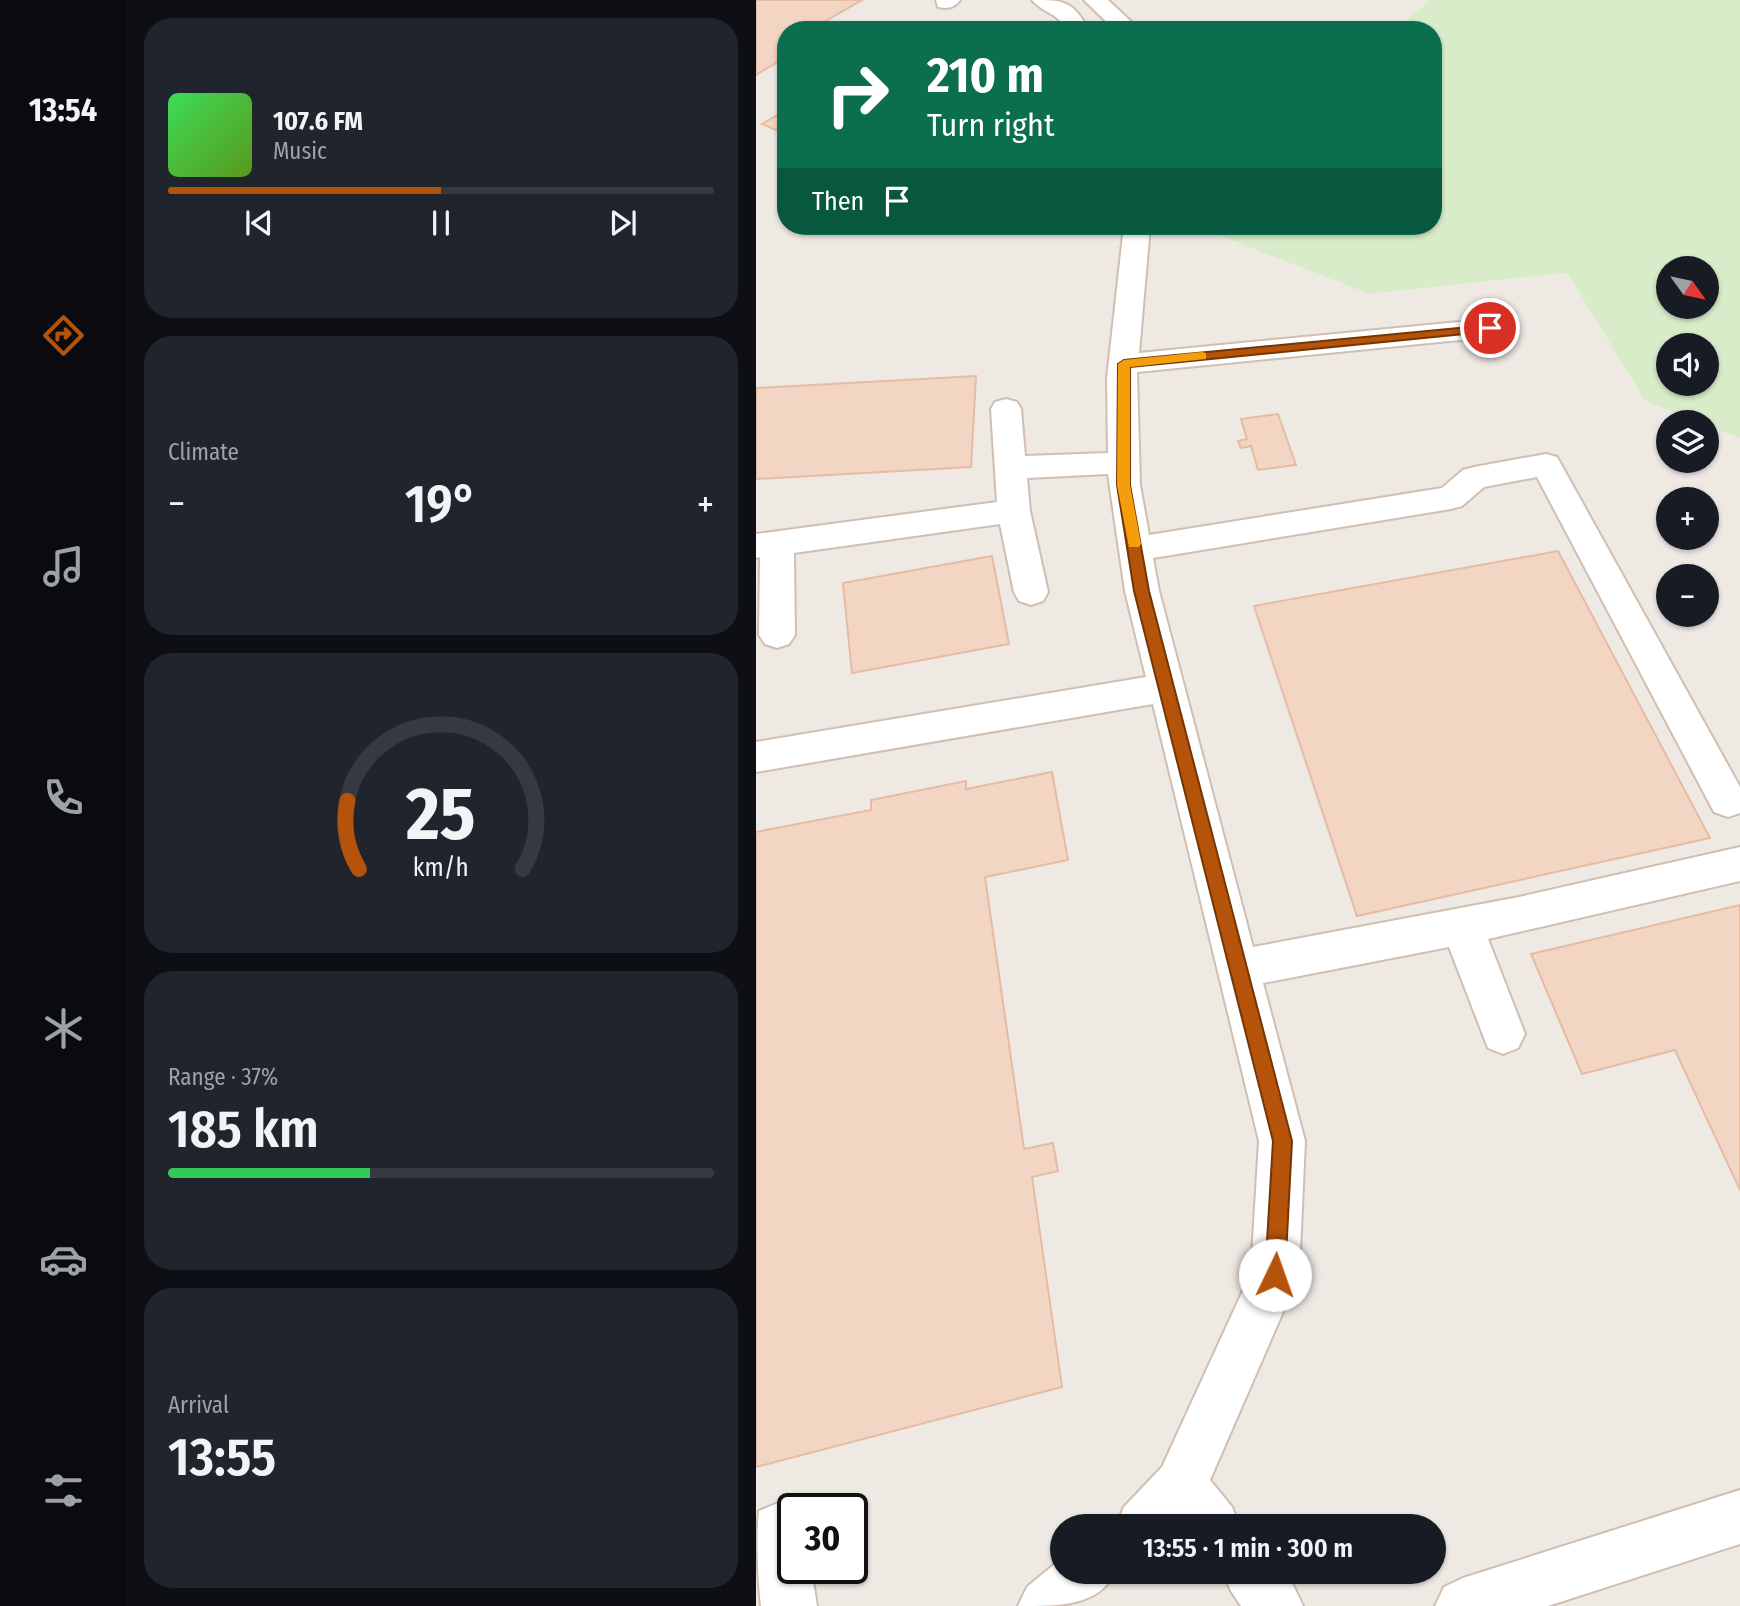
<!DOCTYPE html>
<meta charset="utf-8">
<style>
:root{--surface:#171b24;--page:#20242c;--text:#f1f3f6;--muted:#9ea1a6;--line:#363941;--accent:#b45309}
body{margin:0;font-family:"Fira Sans Condensed",sans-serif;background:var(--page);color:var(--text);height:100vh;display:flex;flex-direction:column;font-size:26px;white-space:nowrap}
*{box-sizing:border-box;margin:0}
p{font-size:23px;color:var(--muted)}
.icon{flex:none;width:38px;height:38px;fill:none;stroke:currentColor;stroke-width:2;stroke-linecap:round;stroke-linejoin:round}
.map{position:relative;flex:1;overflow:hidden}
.panel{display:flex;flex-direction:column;gap:18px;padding:18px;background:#0d0f14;width:630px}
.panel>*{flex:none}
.guide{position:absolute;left:21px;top:21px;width:665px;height:214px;border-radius:28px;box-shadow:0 2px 5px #0004;background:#0b6e4f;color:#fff;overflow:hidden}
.needle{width:46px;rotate:123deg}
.tools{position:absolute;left:900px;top:256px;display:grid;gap:14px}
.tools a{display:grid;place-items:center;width:63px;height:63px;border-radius:50%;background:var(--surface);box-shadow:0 2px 5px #0004;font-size:35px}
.speed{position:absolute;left:21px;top:1493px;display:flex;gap:14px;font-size:35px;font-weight:700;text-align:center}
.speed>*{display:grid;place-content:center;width:91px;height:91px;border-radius:50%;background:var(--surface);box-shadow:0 2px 5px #0004;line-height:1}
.speed .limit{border:4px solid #111;border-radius:10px;background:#fff;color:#111}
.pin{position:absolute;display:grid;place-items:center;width:60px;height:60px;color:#fff;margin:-30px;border:4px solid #fff;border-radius:50%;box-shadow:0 2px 7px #0007}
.me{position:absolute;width:77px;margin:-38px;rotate:3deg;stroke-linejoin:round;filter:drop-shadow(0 0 5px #0008)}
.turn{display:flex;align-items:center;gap:24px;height:147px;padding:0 35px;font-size:32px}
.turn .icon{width:91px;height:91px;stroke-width:2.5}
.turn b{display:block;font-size:49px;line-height:60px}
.then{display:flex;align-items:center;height:66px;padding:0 35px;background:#0003;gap:14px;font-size:26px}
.big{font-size:52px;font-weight:600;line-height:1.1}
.panel .tile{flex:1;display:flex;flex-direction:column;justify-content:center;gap:10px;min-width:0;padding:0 24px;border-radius:28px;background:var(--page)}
.panel .dial{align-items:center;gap:0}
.dial svg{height:182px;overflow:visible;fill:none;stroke:var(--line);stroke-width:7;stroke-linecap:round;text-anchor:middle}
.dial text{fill:var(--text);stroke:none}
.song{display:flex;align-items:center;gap:21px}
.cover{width:84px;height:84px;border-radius:10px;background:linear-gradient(135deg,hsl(130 70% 55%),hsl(90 70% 35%))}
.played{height:7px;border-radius:4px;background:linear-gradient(90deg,var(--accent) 50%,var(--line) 50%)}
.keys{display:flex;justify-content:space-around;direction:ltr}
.heat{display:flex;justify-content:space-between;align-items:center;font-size:38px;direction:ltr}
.charge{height:10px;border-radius:5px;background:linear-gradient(90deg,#34c759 37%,var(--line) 0)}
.trip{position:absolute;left:294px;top:1514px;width:396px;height:70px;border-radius:35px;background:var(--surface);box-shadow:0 2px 5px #0004;font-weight:600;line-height:70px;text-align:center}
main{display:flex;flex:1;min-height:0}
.dock{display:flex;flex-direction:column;width:126px;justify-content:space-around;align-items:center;background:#090b0e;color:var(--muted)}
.dock .icon{width:49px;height:49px}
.dock .selected{color:var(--accent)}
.dock b{font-size:32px;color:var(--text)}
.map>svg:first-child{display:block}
.industrial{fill:#efe9e4;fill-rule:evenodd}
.green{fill:#d8ecc9;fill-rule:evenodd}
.building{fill:#f3d5c3;stroke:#e6bba3;stroke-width:2}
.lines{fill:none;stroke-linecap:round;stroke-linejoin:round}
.minor-casing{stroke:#d1beb0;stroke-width:4}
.minor{fill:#fff;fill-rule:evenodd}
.route{fill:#b45309;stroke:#753606;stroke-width:2}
.slow{fill:#f59e0b}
</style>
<main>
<nav class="dock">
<b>13:54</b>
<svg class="icon selected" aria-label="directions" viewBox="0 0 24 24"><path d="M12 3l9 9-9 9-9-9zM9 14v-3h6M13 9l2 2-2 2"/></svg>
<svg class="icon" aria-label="music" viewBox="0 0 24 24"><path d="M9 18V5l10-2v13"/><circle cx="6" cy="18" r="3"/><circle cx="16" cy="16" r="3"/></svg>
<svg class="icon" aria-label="phone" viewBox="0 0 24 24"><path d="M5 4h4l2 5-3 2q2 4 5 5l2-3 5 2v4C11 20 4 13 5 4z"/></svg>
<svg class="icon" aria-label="climate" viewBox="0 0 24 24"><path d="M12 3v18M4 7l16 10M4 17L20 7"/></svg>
<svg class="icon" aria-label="car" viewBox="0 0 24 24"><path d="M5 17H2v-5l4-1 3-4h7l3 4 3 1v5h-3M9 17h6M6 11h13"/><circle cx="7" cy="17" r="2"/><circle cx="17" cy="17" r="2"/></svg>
<svg class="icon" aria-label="filters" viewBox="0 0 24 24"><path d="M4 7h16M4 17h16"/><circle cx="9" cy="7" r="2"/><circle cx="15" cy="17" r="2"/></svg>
</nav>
<section class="panel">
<div class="tile">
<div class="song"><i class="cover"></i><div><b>107.6 FM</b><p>Music</p></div></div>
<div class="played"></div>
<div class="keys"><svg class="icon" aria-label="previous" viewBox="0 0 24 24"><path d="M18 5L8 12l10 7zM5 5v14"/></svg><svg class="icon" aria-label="pause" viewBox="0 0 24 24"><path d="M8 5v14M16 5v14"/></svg><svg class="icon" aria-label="next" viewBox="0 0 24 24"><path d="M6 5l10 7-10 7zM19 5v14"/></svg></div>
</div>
<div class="tile"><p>Climate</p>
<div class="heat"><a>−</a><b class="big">19°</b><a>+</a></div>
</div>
<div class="tile dial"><svg viewBox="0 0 100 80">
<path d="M14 69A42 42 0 1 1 86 69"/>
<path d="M14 69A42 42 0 0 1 9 39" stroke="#b45309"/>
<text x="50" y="56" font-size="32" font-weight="700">25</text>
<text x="50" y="72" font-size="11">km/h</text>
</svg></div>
<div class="tile"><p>Range · 37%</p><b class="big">185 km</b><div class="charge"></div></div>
<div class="tile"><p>Arrival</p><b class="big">13:55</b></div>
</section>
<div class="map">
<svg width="984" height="1606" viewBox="0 0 984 1606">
<rect width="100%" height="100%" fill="#fdf6ec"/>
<path class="industrial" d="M0 0H675L637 30H30V226H438L615 294 811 273 889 401 942 422H912V460H950V425L984 438V1606H0ZM912 499H950V537H912ZM912 576H950V614H912ZM37 1508H96V1568H37ZM306 1526H677V1572H306Z"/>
<path class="green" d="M675 0H984V438L950 425V422H942L889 401 811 273 614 294 438 226H677V30H637ZM912 268H950V306H912ZM912 345H950V383H912Z"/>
<g class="building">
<polygon points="0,0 106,0 54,30 30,30 30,57 0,75"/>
<polygon points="23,114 30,117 30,127 22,131 6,124"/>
<polygon points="220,376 215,467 0,479 0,388"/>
<polygon points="522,414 540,465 502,470 495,446 485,448 482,441 491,439 485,419"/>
<polygon points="802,551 954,838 601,916 498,606"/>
<polygon points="236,556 253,644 96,673 87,583"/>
<polygon points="296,772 312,860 229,877 268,1149 297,1143 302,1171 276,1177 306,1387 0,1467 0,832 115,810 115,800 210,781 210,789"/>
<polygon points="984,905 984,1190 919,1050 826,1074 775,954"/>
</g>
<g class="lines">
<defs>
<g id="minor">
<path d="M180 0H204C198 8 192 9 182 7Z"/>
<path d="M276 0C308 0 317 1 333 30H311C300 11 288 14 276 0Z"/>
<polygon points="328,0 352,0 384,30 359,30"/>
<polygon points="368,226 394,226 383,353 734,319 744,322 748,328 744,334 734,337 381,372 384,485 393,535 686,488 707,470 718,467 790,454 801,457 984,787 984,813 972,817 958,812 781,477 728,487 706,506 695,509 397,558 403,591 497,947 763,897 984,847 984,881 732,939 769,1034 762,1048 747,1054 732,1048 693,947 507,983 549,1141 543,1275 454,1480 476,1507 484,1526 360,1526 368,1507 406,1467 495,1273 503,1141 397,704 0,772 0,742 390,677 369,591 352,474 271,478 274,511 292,592 287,601 275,605 263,601 258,592 244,524 38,553 39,635 33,644 21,648 9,644 3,635 4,557 0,558 0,534 241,502 235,409 239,402 250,399 261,402 265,409 269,456 352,453 351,378"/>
<polygon points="984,1490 984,1544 792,1606 679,1606 688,1587 707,1578"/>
<path d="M22 1503 37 1509V1568H55L61 1606H5C2 1580 0 1536 3 1511Z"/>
<path d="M306 1558V1572H359C343 1606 305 1606 262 1606L271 1587Z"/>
<polygon points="467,1572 527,1572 538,1587 547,1606 485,1606 475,1591"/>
</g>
</defs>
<use href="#minor" class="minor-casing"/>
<use href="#minor" class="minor"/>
</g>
<polygon class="route" points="734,325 738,326 738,331 374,367 374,485 393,591 536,1141 529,1275 526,1282 519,1285 512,1282 509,1275 517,1141 378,591 361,485 362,364 368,360"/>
<polygon class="slow" points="446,352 450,353 450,359 374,367 374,485 385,544 383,547 373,547 361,485 362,364 368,360"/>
</svg>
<div class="tools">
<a><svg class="needle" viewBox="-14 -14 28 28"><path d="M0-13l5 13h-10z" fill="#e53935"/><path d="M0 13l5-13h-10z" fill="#9ea1a6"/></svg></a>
<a><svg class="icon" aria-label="sound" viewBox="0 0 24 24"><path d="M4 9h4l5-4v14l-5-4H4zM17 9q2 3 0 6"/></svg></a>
<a><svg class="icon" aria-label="layers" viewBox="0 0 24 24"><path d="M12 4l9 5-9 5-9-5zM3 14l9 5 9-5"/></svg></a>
<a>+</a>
<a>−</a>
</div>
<div class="speed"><div class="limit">30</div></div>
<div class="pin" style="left:734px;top:328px;background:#d93025"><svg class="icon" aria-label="arrive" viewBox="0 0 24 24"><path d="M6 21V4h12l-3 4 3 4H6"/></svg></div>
<svg class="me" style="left:519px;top:1275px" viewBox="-20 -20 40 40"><circle r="19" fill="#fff"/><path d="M0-13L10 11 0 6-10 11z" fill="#b45309"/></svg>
<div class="trip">13:55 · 1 min · 300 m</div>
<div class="guide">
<div class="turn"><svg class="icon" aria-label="right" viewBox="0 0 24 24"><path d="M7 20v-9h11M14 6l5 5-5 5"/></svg><div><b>210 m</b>Turn right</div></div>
<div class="then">Then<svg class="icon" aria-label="arrive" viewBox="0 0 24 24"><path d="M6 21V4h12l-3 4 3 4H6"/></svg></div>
</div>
</div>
</main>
